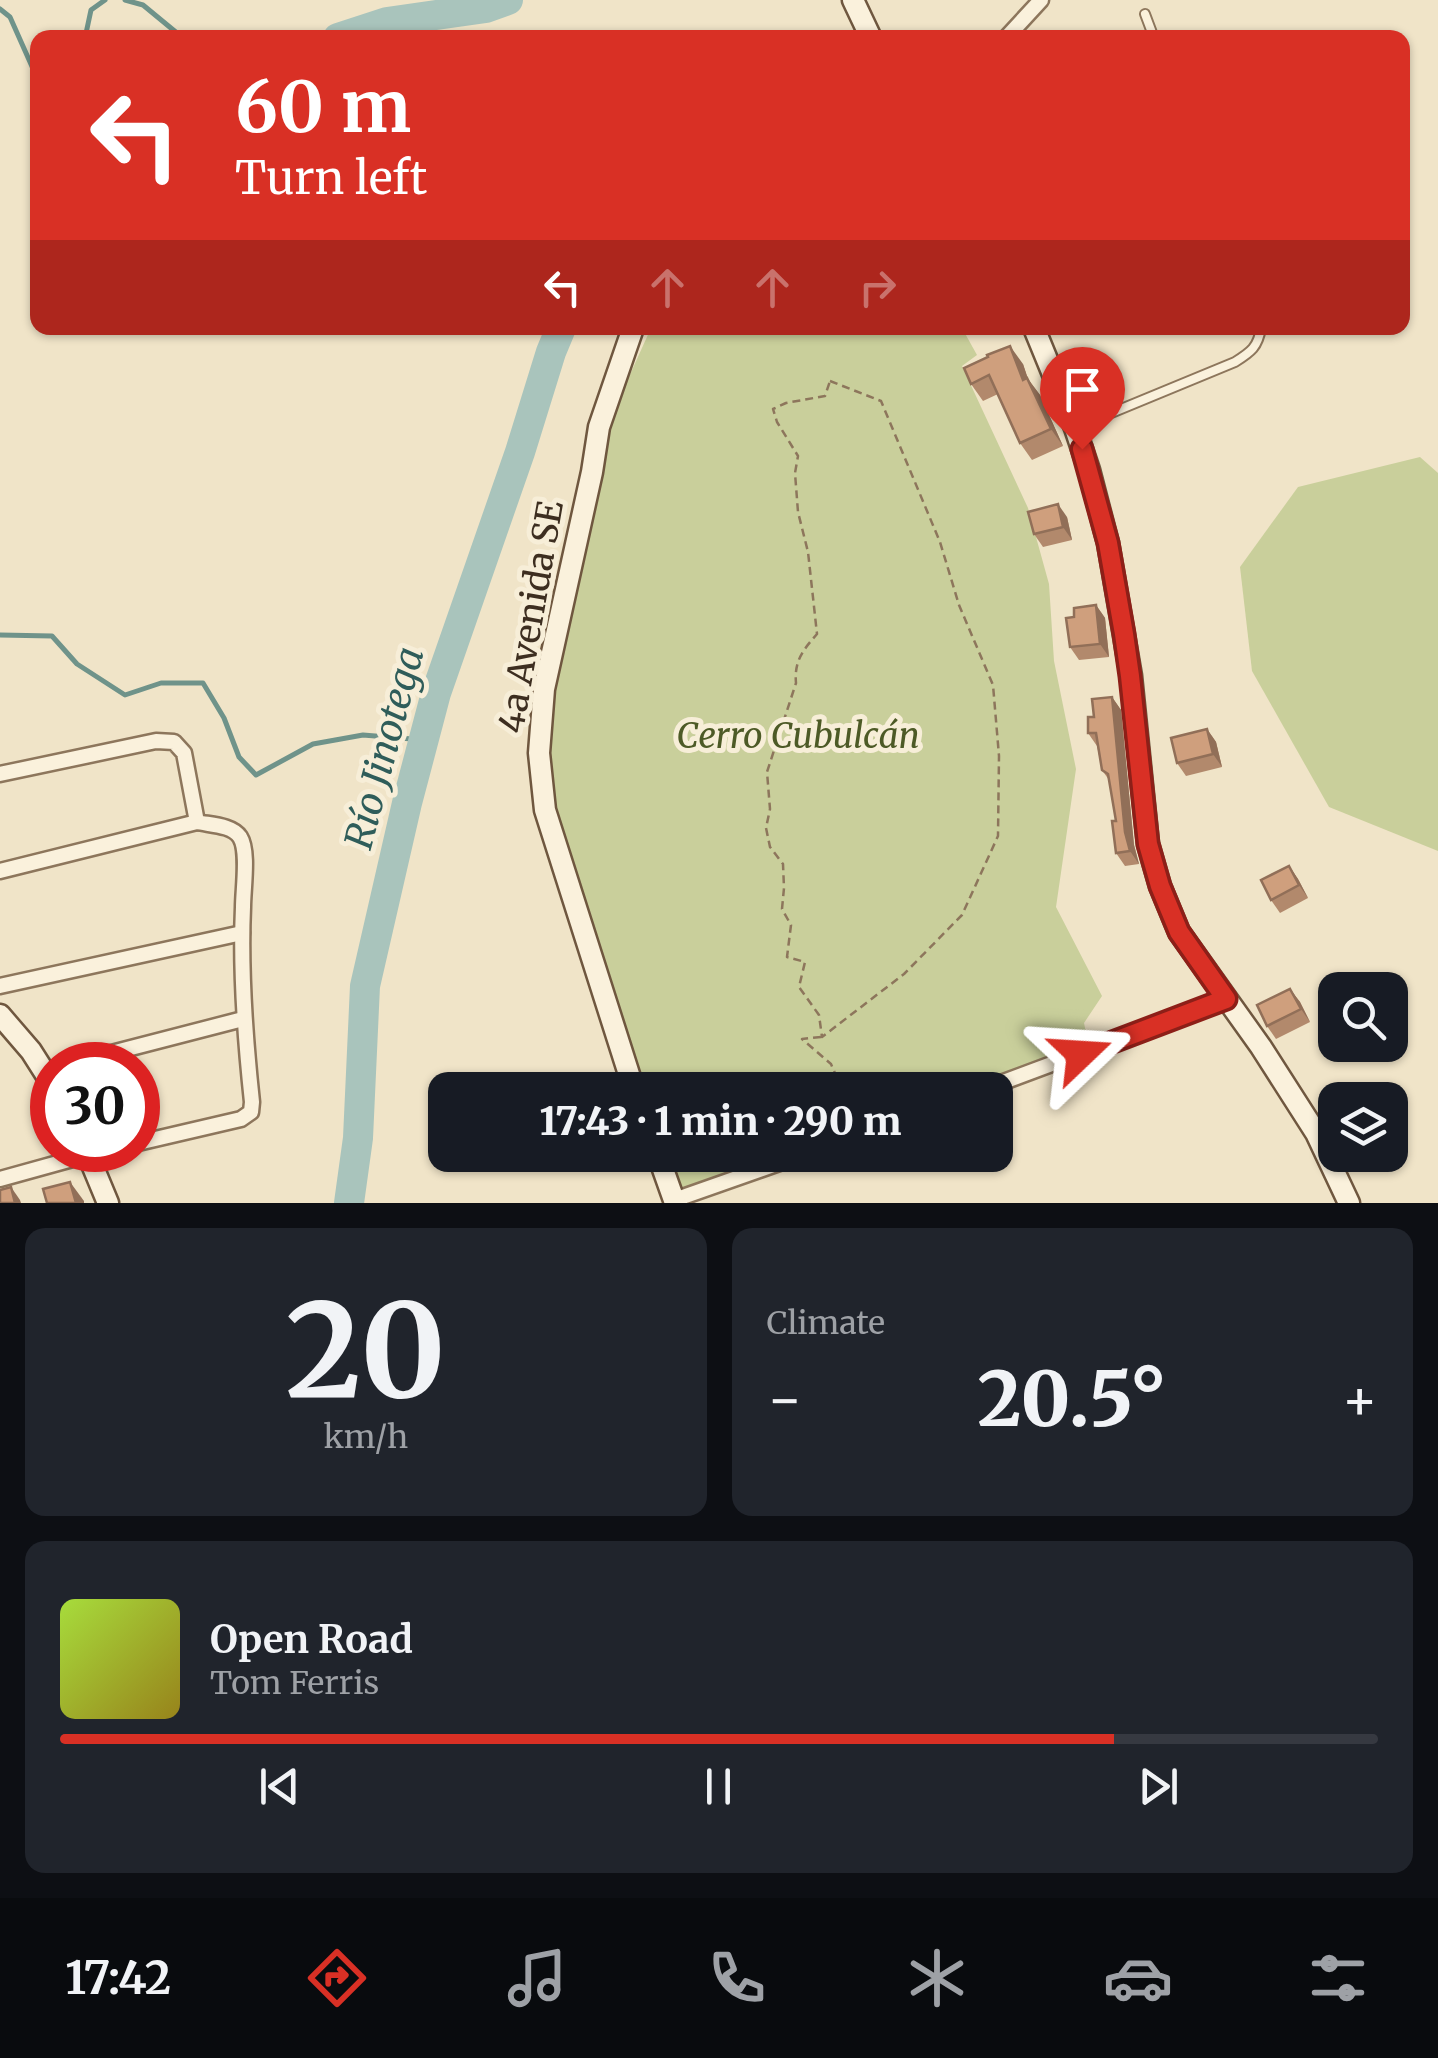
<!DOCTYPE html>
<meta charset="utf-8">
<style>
:root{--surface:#171b24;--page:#20242c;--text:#f1f3f6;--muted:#9ea1a6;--line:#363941;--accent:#d93025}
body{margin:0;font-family:Merriweather,serif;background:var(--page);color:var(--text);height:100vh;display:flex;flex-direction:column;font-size:38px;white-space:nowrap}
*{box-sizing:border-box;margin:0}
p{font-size:32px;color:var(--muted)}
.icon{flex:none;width:55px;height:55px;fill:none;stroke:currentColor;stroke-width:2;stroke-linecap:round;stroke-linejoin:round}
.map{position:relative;height:1203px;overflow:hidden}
.details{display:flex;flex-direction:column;gap:25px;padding:25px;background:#0d0f14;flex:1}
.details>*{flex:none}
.top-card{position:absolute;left:30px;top:30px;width:1380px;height:305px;border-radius:20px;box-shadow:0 2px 8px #0004;background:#d93025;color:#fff;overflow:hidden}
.fabs{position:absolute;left:1318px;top:972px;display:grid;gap:20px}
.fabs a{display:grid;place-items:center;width:90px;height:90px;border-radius:20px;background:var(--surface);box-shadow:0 2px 8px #0004;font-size:50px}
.speed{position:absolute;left:30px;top:1042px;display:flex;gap:20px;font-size:50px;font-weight:700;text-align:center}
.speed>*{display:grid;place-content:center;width:130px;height:130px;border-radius:50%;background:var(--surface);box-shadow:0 2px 8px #0004;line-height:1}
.speed .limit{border:15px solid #d22;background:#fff;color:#111}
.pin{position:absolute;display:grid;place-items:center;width:85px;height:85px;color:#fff;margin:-102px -42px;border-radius:50% 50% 50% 0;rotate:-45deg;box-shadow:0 0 10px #0007}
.pin .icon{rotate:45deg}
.me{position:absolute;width:110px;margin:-55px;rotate:70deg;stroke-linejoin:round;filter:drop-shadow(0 0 8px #0008)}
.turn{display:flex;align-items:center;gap:35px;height:210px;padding:0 40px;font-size:45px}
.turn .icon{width:130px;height:130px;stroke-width:2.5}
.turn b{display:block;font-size:70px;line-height:85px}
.lanes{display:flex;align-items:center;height:95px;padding:0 40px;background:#0003;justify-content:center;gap:50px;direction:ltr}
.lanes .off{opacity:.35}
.big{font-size:75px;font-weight:800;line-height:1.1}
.details .tile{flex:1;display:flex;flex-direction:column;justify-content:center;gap:15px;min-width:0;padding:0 35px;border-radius:20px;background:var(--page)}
.details .dial{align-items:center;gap:0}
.dial b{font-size:130px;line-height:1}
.song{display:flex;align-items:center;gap:30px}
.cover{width:120px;height:120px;border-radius:15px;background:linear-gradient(135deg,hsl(80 70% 55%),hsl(50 70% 35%))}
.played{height:10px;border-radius:5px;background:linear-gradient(90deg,var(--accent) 80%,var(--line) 80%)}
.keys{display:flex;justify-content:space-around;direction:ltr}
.heat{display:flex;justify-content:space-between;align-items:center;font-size:55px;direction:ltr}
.details .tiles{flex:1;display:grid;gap:25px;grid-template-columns:1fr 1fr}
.tile:last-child{grid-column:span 2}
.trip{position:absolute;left:428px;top:1072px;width:585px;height:100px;border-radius:20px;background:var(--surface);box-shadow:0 2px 8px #0004;font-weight:800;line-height:100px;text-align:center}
.tab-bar{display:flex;height:160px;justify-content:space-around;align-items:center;background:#090b0e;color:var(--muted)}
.tab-bar .icon{width:70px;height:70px}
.tab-bar .current{color:var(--accent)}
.tab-bar b{font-size:45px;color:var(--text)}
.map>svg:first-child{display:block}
.green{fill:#c9cf9b}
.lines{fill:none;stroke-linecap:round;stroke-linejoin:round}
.stream{stroke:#6f938a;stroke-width:5}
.river{stroke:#a9c4bc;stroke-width:30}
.lane-casing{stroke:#8d765c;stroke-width:12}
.street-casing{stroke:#8d765c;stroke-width:19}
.secondary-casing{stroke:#6f573f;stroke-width:25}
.path{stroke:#8d765c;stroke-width:2.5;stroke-dasharray:8 5;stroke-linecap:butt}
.lane{stroke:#faf1dc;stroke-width:8}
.street{stroke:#faf1dc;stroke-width:14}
.secondary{stroke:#faf1dc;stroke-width:20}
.wall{fill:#b2896c}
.shaded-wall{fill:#916f58}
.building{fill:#cf9f7d;stroke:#916f58;stroke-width:2.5}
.route-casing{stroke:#8d1f18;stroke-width:25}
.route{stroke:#d93025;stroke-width:18}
.labels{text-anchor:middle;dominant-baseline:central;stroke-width:10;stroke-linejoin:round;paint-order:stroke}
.street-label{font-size:35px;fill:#3d2e20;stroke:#f7eed8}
.park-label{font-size:35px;font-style:italic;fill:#4d5a26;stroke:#f7eed8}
.water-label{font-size:38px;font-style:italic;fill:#2f5d5a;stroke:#f7eed8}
</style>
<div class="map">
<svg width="1438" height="1203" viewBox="0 0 1438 1203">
<rect width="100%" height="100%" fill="#f0e4c8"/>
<g class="green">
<polygon points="651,328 962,328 977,355 962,366 1028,508 1049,584 1054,661 1076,769 1056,907 1102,996 1084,1023 1089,1047 969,1090 637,1090 547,810 542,754 594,473 618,401"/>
<polygon points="1420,457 1438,473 1438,851 1329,807 1252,671 1240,567 1298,487"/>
<polygon points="660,1155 787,1155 674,1195"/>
</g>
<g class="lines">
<g class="stream">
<polyline points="125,0 143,5 183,38"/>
<polyline points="0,9 10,17 34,71 38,71"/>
<polyline points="85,38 91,10 105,0"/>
<polyline points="0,635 52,636 77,664 125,695 161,683 203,683 224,718 239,757 256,775 313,744 363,735 424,740"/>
</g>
<g class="river">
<polyline points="338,38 387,22 486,8 508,0"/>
<polyline points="349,1203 358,1138 365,986 407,803 436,693 520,452 551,352 561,328"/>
</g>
<defs>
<g id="lane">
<polyline points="1145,14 1154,38"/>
<path d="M1075 428 1235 362C1251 352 1258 347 1261 328"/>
</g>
<g id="street">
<polyline points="1006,38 1041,0"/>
<path d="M0 774 156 741 174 742 184 753 197 822C211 825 232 825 240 837 249 851 243 889 243 907 240 973 245 1037 252 1102L251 1112 241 1119 138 1143"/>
<polyline points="0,871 197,822"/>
<polyline points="0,986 242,933"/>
<polyline points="65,1065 243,1019"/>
<polyline points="982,1090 1226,999"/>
<polyline points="0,1179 105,1150"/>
<polyline points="674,1200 802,1155"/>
</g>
<g id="secondary">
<polyline points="853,0 871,38"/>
<polyline points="633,328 599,427 592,472 544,689 539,753 545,810 634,1090"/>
<polyline points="1034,328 1075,428 1089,470 1108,543 1131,676 1148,844 1160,886 1179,932 1261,1047 1316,1133 1349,1203"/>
<polyline points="0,1015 31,1051 52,1084"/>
<polyline points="86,1150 108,1203"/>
<polyline points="658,1155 675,1203"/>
</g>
</defs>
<use href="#lane" class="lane-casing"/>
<use href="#street" class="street-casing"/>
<use href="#secondary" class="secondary-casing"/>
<g class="path">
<path d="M830 381 881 401 940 542 959 605 993 685 999 756 998 836 962 915 904 974 822 1037 819 1015 799 987 805 962 787 957 791 925 782 909 784 888 783 864 770 847 766 828 770 809 767 772 796 683C794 661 803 650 817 634L808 552 798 512 795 473 798 456 777 422 773 409 786 403 825 396Z"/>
<polyline points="821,1037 802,1039 831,1064 838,1080 831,1090"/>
</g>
<use href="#lane" class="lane"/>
<use href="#street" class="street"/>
<use href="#secondary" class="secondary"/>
</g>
<g class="wall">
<polygon points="988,357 1023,364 1028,379 1040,395 1063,446 1032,460 1020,443 998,394 983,401 971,384"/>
<polygon points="1067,517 1072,540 1043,547 1034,534"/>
<polygon points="1096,605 1105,618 1109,657 1079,660 1070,647 1074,617"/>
<polygon points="1112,697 1121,710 1134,845 1139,864 1125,866 1116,853 1116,821 1109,780 1102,770 1097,746 1088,733 1094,717"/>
<polygon points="1207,729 1216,742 1222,767 1186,776 1177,763"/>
<polygon points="1289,866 1298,879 1308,898 1280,913 1271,900"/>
<polygon points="1290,989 1300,1002 1310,1022 1276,1039 1267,1026"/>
</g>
<g class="shaded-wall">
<polygon points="1010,346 1023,364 1028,379 1040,395 1063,446 1051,429 1023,380"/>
<polygon points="1058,504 1067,517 1072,540 1063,527"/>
<polygon points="1096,605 1105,618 1109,657 1100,644"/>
<polygon points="1112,697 1121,710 1134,845 1139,864 1130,851 1125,832"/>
<polygon points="1207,729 1216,742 1222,767 1213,754"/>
<polygon points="1289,866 1298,879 1308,898 1299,885"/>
<polygon points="1290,989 1300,1002 1310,1022 1301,1009"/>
<polygon points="70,1182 84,1201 84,1203 76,1203"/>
<polygon points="11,1187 20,1200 21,1203 15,1203"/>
</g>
<g class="building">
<polygon points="1010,346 1023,380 1027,378 1051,429 1020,443 989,375 971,384 964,368 988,357 987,355"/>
<polygon points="1058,504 1063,527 1034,534 1028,512"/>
<polygon points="1096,605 1100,644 1070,647 1066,618 1074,617 1074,608"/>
<polygon points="1112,697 1125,832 1130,851 1116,853 1112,821 1116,821 1108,774 1102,770 1096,733 1088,733 1088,717 1094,717 1092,699"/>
<polygon points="1207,729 1213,754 1177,763 1171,738"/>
<polygon points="1289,866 1299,885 1271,900 1261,880"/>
<polygon points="1290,989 1301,1009 1267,1026 1257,1005"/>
<polygon points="70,1182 76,1203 47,1203 43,1189"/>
<polygon points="11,1187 15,1203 0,1203 0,1190"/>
</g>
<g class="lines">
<defs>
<polyline id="route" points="1081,1054 1226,999 1179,932 1160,886 1148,844 1130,676 1124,634 1108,543 1082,449"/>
</defs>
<use href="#route" class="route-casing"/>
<use href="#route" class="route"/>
</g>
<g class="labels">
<g class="street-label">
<text transform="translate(531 617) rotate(-80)">4a Avenida SE</text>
</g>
<g class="park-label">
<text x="798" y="736">Cerro Cubulcán</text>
</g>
<g class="water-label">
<text transform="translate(384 748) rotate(-75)">Río Jinotega</text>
</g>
</g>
</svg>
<div class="fabs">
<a><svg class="icon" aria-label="search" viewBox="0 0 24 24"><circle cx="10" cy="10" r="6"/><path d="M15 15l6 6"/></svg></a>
<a><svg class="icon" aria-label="layers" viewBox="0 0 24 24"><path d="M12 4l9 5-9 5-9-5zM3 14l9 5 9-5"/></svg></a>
</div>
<div class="speed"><div class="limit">30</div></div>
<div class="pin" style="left:1082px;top:449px;background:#d93025"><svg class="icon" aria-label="arrive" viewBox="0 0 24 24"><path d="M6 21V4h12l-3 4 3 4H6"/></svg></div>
<svg class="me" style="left:1081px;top:1054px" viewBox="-20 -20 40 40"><path d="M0-17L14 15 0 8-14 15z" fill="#d93025" stroke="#fff" stroke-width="4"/></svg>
<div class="trip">17:43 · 1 min · 290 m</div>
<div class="top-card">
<div class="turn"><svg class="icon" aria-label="left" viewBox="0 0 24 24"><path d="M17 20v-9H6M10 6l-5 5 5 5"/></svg><div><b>60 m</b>Turn left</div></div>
<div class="lanes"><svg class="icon" aria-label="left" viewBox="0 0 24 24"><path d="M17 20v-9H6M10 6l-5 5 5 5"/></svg><svg class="icon off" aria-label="ahead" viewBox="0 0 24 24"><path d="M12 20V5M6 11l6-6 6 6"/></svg><svg class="icon off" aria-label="ahead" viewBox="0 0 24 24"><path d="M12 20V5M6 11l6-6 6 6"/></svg><svg class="icon off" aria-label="right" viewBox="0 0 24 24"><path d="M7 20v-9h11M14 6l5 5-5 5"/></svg></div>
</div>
</div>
<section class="details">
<div class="tiles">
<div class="tile dial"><b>20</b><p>km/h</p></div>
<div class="tile"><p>Climate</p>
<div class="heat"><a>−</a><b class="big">20.5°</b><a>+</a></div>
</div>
<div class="tile">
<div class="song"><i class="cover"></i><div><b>Open Road</b><p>Tom Ferris</p></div></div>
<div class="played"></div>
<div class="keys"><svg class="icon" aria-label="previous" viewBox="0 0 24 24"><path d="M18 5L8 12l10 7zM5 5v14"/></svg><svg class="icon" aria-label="pause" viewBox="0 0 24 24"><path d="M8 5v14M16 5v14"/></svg><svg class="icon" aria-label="next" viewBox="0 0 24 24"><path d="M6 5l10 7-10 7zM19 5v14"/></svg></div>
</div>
</div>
</section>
<nav class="tab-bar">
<b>17:42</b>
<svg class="icon current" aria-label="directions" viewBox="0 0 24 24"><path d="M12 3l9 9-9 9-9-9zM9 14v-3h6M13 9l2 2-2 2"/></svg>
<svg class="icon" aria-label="music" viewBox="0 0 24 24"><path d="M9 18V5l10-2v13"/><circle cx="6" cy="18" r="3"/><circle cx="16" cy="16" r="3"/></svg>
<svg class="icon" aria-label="phone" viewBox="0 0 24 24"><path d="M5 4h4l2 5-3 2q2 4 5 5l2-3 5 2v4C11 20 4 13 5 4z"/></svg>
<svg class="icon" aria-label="climate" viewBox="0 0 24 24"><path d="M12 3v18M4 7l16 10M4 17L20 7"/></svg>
<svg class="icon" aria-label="car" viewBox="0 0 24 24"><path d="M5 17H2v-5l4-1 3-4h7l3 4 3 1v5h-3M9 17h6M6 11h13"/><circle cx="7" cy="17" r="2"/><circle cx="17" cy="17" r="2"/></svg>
<svg class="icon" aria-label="filters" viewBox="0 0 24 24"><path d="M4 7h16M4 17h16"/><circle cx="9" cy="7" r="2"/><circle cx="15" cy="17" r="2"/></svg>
</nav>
